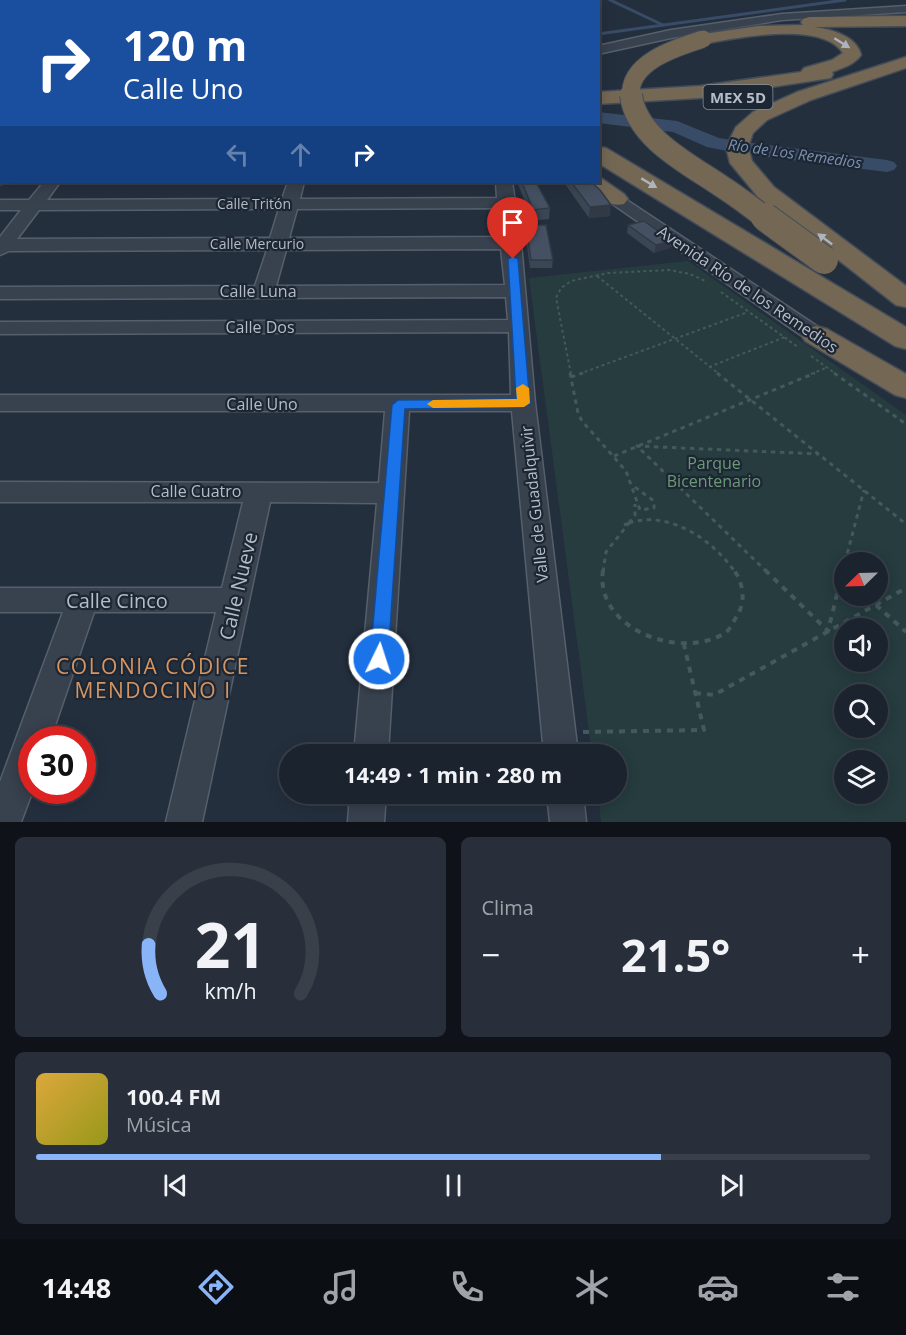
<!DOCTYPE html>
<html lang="es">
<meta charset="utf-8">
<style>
:root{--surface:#1b232e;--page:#282f3a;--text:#f1f3f6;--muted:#a0a4aa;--line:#39404a;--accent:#8ab4f8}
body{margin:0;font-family:"Open Sans",sans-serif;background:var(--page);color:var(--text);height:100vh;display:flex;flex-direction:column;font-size:22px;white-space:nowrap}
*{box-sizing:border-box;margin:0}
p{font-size:20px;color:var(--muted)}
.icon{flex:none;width:33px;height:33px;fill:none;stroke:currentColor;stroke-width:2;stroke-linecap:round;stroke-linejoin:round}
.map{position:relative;height:822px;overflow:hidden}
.drawer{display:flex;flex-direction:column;gap:15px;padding:15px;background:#0f1319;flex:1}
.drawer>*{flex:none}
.banner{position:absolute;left:0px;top:0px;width:600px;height:183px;box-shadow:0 3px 15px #0003,0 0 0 2px var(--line);background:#1a4fa0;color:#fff;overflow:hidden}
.needle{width:39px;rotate:247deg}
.controls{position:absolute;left:834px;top:552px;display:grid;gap:12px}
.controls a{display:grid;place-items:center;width:54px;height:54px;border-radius:50%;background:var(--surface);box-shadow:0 3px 15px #0003,0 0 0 2px var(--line);font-size:30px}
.speed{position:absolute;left:18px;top:726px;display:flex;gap:12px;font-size:30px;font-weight:700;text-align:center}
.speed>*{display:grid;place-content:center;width:78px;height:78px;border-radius:50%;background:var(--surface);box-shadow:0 3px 15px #0003,0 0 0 2px var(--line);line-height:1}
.speed .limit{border:9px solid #d22;background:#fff;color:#111}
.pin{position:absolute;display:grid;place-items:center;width:51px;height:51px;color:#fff;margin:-62px -26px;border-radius:50% 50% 50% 0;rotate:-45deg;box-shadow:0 0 6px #0007}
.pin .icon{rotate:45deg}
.me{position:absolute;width:66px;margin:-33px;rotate:4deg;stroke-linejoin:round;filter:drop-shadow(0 0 4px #0008)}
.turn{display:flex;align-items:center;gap:21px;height:126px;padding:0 24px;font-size:27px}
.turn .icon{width:78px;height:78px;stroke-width:2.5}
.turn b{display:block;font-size:42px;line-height:51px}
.lanes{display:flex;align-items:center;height:57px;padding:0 24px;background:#0003;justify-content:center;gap:30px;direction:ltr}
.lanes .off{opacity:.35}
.big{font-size:45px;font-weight:700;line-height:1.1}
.drawer .card{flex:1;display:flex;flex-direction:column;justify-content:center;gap:9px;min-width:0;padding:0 21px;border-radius:9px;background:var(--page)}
.drawer .dial{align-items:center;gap:0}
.dial svg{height:156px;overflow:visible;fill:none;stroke:var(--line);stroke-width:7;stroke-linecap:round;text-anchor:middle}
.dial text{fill:var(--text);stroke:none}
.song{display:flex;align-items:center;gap:18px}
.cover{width:72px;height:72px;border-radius:9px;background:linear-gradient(135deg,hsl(40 70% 55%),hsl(60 70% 35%))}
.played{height:6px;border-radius:3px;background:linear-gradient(90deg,var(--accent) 75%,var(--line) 75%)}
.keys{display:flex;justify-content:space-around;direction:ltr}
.heat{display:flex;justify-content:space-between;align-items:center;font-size:33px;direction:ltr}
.drawer .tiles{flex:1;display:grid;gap:15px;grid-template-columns:1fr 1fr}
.card:last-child{grid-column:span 2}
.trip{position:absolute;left:279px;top:744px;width:348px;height:60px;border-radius:30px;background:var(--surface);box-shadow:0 3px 15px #0003,0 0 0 2px var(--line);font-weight:700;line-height:60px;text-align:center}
.dock{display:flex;height:96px;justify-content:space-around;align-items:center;background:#0b0e12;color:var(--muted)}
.dock .icon{width:42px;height:42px}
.dock .on{color:var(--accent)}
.dock b{font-size:27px;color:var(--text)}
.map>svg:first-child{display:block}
.green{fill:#263c3f;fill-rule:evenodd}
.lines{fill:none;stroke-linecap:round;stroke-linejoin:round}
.stream{stroke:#394c67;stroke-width:3}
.river{fill:#394c67;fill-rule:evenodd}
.minor-casing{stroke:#565f6c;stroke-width:3}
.highway-casing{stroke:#434c59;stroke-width:3}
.path-far2{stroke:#44595c;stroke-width:2;stroke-dasharray:3 3;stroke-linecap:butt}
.path-far1{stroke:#44595c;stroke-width:3;stroke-dasharray:4.5 4.5;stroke-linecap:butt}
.path{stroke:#44595c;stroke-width:4;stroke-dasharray:6 6;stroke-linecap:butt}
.minor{fill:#38414e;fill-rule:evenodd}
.highway{fill:#746855;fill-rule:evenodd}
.highway-bridge-far2-casing{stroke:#434c59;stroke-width:19;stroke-linecap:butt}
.highway-bridge-far1-casing{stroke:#434c59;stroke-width:24;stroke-linecap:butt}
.highway-bridge-casing{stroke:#434c59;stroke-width:30;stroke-linecap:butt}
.highway-bridge-far2{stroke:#746855;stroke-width:17}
.highway-bridge-far1{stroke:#746855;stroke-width:22}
.highway-bridge{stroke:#746855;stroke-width:28}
.wall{fill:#3b4654}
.shaded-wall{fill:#303945}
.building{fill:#455162;stroke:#303945;stroke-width:1.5}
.oneway{fill:#aeb4bd}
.route{fill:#1a73e8;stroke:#114b97;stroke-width:1.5}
.slow{fill:#f59e0b}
.labels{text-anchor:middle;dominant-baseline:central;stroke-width:4.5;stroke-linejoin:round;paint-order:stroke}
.far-street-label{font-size:14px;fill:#b4bcc9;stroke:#1d2633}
.shield{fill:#1d2633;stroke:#878f9c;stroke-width:1.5}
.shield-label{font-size:15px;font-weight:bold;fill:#b4bcc9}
.far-water-label{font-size:15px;font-style:italic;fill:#7c92b1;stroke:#1d2633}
.street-label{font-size:16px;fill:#b4bcc9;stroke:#1d2633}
.park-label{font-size:16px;fill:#6b9a76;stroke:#1d2633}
.near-street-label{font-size:20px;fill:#b4bcc9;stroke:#1d2633}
.near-neighbourhood-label{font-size:21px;letter-spacing:1.5px;fill:#d59563;stroke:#1d2633}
</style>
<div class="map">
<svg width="906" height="822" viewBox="0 0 906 822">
<rect width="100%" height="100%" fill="#242f3e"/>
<path class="green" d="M688 261 906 415V822H601L598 794H616V754H592L529 278ZM878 562V596H844V562ZM878 628V662H844V628ZM878 694V728H844V694ZM878 760V794H844V760Z"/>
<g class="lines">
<g class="stream">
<polyline points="610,0 663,25"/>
<polyline points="598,34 845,0"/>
</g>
<polygon class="river" points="598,112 677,121 719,138 737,141 887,160 894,162 897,166 894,170 887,172 737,153 707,147 673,132 598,123"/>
<defs>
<g id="minor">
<polygon points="228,0 240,0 227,2"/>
<polygon points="273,0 291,0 272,2"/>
<polygon points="498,0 573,0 572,2"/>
<polygon points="906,6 906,12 782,20 671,38 598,54 598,46 671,30 782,14"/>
<polygon points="2,50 2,58 0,59 0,51"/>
<polygon points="0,173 2,182 8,182 0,184"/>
<polygon points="598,181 841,342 844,347 841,352 833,354 825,352 581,182"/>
<path d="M44 182H60L47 200 282 199 288 182H304L300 199 497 198 496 182H512L521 243 535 403 578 754H544L512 411H409L388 754H354L377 503 270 502 202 822H166L216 612H94L50 740H32L33 790 21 822H0V782L63 612H0V588H222L243 502H0V482L379 483 385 411H0V395H511L509 332 0 334V322L508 320 506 297 0 299V287L255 286 267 250 9 251 0 255V237L21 210H0V200H29ZM498 208 500 237 289 238 297 209ZM279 209 270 238 17 239 39 210ZM501 249 505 285 276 286 286 250Z"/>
<polygon points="350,794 386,794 384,822 348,822"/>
<polygon points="547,794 583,794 586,822 550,822"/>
</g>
<g id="highway">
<path d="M906 16V26L814 27C830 29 857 36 861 55 854 65 842 68 832 72L833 74 831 78 700 98 598 104V92L700 86 801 72 804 68 832 60 843 53C822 20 735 38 703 44L697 43 695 39 697 35 759 26 803 25 801 22 803 19 809 17Z"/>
<polygon points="906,57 906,68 811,100 767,120 753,133 748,147 752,161 774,187 906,286 906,307 896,305 758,197 730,163 726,147 736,127 753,112 797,92"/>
<rect x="0" y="138" width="2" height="12"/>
<polygon points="598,147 606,148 906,327 906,349 895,346 598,163"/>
<path d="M598 176 624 194 628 199 624 204C608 208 591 195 581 182H598Z"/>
<polygon points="816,326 827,329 906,374 906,398 895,395 805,341 801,335 805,329"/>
</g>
</defs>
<use href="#minor" class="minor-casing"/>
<use href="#highway" class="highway-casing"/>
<g class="path-far2">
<polyline points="597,276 719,374"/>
<polyline points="721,292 798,347"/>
<polyline points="811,356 836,374"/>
<polyline points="709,367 785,337"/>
<polyline points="571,374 556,298 561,288 571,281 608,273 669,270 690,274 705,281"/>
<polyline points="579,374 748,312"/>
<polyline points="811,374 826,368"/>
</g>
<g class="path-far1">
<polyline points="570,373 578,413 582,421 626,471 640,510 654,508 654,501 632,485"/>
<polyline points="717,373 906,524"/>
<polyline points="834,373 906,424"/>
<polyline points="571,377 583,373"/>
<polyline points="614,456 815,373"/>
<polyline points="629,523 635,515 635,504"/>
<path d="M629 523C669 510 712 539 735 572"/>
<polyline points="624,525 629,523"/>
<polyline points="845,562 864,490"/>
<polyline points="603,572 606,552 629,523"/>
<polyline points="767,572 637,446 819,454"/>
<polyline points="843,572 844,566"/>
</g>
<g class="path">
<path d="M603 570C594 629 681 661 725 633 731 629 734 620 738 614 746 600 743 583 734 570"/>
<polyline points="765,570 828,631 843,570"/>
<polyline points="876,605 906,632"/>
<polyline points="695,693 714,695 906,588"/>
<polyline points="583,732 704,730 684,645"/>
</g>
<use href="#minor" class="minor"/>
<use href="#highway" class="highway"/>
<defs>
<path id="highway-bridge-far2" d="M631 97C627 62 678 47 703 39"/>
<path id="highway-bridge-far1" d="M631 95C636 138 689 164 721 186 737 196 752 208 767 219"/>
<polyline id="highway-bridge" points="765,217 824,260"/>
</defs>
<use href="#highway-bridge-far2" class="highway-bridge-far2-casing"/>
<use href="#highway-bridge-far1" class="highway-bridge-far1-casing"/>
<use href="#highway-bridge" class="highway-bridge-casing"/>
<use href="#highway-bridge-far2" class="highway-bridge-far2"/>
<use href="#highway-bridge-far1" class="highway-bridge-far1"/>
<use href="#highway-bridge" class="highway-bridge"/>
</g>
<g class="wall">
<polygon points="517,182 536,182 550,208 549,219 533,221"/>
<polygon points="565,182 591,182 610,216 589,218 565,184"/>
<polygon points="526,225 553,260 552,268 530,268 525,232"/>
<polygon points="628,225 670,248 654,253 627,233"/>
</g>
<g class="shaded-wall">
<polygon points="611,205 610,216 589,218 590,207"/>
<polygon points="672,241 670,248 654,253 656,245"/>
</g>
<g class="building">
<polygon points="522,182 536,182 550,208 533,210"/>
<polygon points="571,182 591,182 600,190 611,205 590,207"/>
<polygon points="644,221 672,241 656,245 628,225"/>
<polygon points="526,225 546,225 553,260 531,260"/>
</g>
<defs><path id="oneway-solid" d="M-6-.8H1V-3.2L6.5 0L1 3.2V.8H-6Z" transform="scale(1.5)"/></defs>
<g class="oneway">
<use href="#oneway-solid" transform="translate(842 43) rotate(32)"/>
<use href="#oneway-solid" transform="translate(649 183) rotate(31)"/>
<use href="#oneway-solid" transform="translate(825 239) rotate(-143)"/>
</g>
<polygon class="route" points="513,256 518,259 530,403 524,407 405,409 388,659 385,665 379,667 372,665 370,659 392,405 398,400 516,399 508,259"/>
<polygon class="slow" points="523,384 529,388 530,403 524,407 433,408 427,404 433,400 517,399 516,388"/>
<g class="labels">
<g class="far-street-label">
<text x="254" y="203">Calle Tritón</text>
<text x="257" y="243">Calle Mercurio</text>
</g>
<rect class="shield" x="703.5" y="85" width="69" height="24" rx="4.5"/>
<g class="shield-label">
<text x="738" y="97">MEX 5D</text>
</g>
<g class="far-water-label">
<text transform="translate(795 153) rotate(8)">Río de Los Remedios</text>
</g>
<g class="street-label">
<text transform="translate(748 289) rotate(34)">Avenida Río de los Remedios</text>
<text x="258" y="291">Calle Luna</text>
<text x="260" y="327">Calle Dos</text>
<text x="262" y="404">Calle Uno</text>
<text x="196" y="491">Calle Cuatro</text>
<text transform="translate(534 504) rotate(-96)">Valle de Guadalquivir</text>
</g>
<g class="park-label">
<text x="714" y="463">Parque<tspan x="714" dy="18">Bicentenario</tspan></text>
</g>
<g class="near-street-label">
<text transform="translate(238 586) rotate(-77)">Calle Nueve</text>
<text x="117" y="600">Calle Cinco</text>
</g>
<g class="near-neighbourhood-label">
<text x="153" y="666">COLONIA CÓDICE<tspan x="153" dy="24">MENDOCINO I</tspan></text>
</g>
</g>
</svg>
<div class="controls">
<a><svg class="needle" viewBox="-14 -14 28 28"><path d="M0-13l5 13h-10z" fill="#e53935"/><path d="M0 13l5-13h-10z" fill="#a0a4aa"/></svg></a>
<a><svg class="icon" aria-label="sound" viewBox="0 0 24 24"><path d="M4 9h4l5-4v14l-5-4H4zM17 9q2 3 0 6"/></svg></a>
<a><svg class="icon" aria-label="search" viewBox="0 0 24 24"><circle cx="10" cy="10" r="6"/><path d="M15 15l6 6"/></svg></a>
<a><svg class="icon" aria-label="layers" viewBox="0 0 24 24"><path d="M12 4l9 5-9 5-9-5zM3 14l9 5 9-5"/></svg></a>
</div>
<div class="speed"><div class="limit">30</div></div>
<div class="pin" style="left:513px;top:259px;background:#d93025"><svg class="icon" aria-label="arrive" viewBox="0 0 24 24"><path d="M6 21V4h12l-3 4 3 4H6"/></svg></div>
<svg class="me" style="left:379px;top:659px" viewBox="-20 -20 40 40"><circle r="17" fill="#1a73e8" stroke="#fff" stroke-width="3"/><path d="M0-11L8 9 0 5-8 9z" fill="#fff"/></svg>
<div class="trip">14:49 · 1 min · 280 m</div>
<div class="banner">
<div class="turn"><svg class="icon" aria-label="right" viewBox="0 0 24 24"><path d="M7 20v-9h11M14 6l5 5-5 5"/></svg><div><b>120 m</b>Calle Uno</div></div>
<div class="lanes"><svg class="icon off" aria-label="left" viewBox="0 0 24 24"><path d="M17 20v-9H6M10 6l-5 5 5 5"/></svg><svg class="icon off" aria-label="ahead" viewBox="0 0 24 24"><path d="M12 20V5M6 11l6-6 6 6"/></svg><svg class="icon" aria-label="right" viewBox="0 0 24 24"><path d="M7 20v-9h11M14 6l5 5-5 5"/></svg></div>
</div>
</div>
<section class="drawer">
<div class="tiles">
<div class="card dial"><svg viewBox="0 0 100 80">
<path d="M14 69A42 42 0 1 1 86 69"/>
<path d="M14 69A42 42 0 0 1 8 44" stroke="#8ab4f8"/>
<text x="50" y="56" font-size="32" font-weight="700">21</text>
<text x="50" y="72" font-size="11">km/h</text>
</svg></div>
<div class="card"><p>Clima</p>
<div class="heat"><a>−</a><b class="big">21.5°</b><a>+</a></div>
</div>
<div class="card">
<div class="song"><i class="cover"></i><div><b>100.4 FM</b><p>Música</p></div></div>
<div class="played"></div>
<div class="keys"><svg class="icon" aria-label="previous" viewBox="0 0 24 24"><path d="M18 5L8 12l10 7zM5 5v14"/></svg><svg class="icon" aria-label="pause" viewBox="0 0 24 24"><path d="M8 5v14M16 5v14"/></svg><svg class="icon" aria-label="next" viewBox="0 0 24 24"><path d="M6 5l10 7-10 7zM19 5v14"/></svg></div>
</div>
</div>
</section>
<nav class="dock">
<b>14:48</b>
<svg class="icon on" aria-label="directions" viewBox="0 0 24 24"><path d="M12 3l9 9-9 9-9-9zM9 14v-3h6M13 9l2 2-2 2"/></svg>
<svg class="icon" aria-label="music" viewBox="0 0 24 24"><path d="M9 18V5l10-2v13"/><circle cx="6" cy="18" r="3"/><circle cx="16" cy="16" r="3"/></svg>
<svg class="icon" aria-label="phone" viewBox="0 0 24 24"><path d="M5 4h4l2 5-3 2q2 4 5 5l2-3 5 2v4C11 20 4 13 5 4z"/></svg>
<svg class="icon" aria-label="climate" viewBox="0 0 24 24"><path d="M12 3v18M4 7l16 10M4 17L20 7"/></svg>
<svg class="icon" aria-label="car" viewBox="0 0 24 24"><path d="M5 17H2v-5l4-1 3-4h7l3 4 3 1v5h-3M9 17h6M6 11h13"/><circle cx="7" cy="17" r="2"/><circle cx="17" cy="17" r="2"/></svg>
<svg class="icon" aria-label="filters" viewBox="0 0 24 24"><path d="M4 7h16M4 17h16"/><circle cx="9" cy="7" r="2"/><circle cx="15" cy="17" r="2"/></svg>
</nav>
